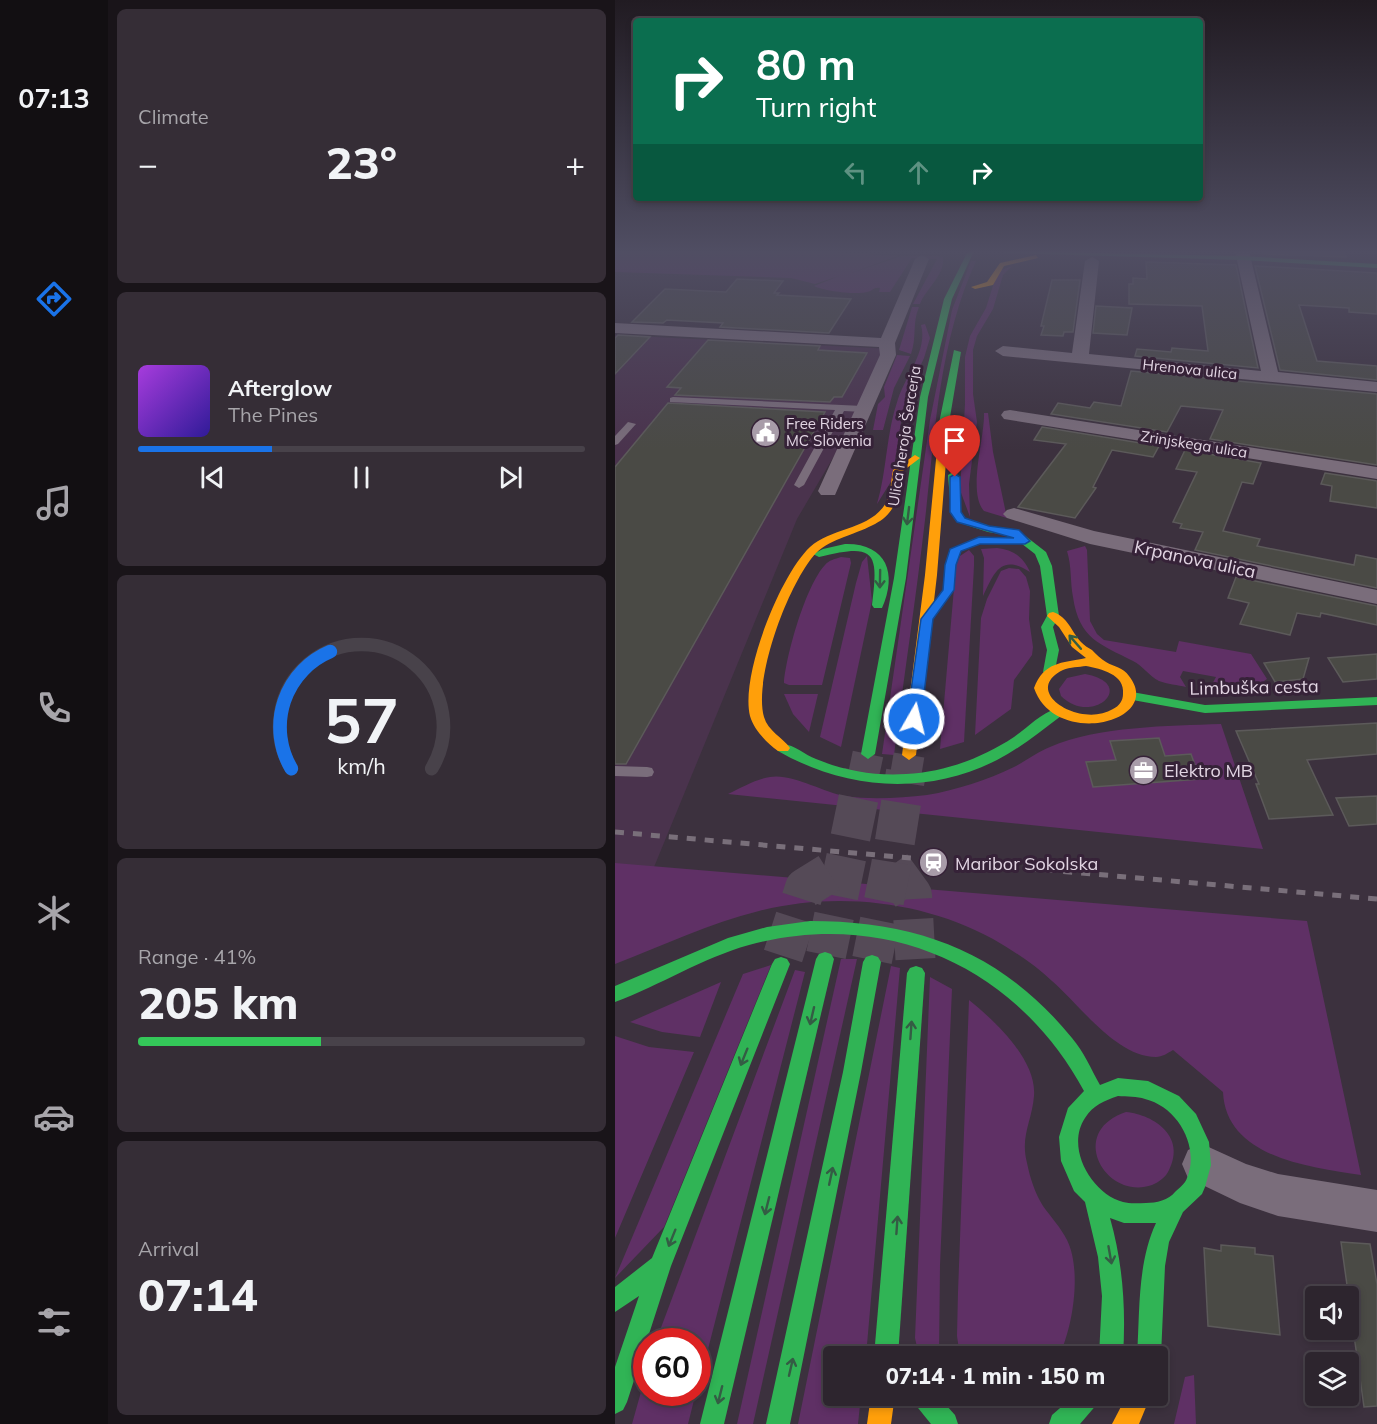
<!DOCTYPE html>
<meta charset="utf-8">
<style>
:root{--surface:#2d252e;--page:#352d36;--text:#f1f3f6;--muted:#a7a5aa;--line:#48424a;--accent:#1a73e8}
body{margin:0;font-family:Mulish,sans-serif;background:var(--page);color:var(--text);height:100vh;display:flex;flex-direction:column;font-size:22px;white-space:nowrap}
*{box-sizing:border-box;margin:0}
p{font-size:20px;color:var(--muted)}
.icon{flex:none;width:33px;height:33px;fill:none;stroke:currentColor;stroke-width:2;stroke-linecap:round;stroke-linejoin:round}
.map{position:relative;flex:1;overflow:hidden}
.details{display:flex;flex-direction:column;gap:9px;padding:9px;background:#191419;width:507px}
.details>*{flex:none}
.guide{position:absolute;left:18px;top:18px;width:570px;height:183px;border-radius:6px;box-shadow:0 3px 9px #0003,0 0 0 2px var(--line);background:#0b6e4f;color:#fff;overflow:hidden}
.fabs{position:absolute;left:690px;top:1286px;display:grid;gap:12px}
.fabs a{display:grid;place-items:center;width:54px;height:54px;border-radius:6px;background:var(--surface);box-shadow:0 3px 9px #0003,0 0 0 2px var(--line);font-size:30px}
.speed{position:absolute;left:18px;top:1328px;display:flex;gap:12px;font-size:30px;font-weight:700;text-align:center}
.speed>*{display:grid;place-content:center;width:78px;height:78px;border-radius:50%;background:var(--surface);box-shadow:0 3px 9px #0003,0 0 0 2px var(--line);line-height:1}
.speed .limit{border:9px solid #d22;background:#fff;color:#111}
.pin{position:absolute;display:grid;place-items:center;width:51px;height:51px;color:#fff;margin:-62px -26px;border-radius:50% 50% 50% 0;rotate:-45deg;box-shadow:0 0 6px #0007}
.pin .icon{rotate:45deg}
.me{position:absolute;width:66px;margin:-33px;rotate:8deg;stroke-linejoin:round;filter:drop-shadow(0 0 4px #0008)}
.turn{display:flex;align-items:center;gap:21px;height:126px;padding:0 24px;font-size:27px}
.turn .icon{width:78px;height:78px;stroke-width:2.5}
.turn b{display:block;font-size:42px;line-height:51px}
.lanes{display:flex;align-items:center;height:57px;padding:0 24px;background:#0003;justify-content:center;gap:30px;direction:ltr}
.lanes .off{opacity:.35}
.big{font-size:45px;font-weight:800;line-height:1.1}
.details .widget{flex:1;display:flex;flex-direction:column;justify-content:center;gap:9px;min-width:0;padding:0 21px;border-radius:9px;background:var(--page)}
.details .dial{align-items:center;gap:0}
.dial svg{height:156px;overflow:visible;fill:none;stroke:var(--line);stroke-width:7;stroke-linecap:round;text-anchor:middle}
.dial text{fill:var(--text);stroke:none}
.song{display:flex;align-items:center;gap:18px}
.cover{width:72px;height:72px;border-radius:9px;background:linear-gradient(135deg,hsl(280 70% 55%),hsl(250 70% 35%))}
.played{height:6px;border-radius:3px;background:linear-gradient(90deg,var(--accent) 30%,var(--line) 30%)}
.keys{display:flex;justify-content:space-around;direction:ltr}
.heat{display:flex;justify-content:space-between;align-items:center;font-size:33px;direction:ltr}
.charge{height:9px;border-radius:4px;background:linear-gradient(90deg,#34c759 41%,var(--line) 0)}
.trip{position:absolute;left:208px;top:1346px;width:345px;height:60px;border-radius:6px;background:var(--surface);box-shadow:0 3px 9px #0003,0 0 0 2px var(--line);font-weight:800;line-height:60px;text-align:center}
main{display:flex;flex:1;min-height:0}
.tab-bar{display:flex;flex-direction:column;width:108px;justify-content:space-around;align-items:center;background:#120f12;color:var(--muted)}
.tab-bar .icon{width:42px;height:42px}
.tab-bar .on{color:var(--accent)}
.tab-bar b{font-size:27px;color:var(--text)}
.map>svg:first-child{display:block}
.built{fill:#4a334d}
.green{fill:#5f3065}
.building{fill:#4a4a45;stroke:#5c5a5a;stroke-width:1.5}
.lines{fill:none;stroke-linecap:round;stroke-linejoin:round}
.primary-tunnel-far1{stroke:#554a57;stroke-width:31;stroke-dasharray:31 16;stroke-linecap:butt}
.primary-tunnel{stroke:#554a57;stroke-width:40;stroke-dasharray:40 20;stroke-linecap:butt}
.lane{fill:#7a6d7b;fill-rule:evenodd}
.street{fill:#7a6d7b;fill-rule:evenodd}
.fast{fill:#30b455;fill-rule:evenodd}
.slow{fill:#ff9f0a;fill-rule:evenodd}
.rail{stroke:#796f7a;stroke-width:5;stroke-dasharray:9 9;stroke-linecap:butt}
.oneway{stroke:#345c44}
.route{fill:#1a73e8;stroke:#114b97;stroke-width:1.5}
.labels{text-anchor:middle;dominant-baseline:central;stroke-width:6;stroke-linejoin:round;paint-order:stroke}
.far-street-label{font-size:15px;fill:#e2d5e3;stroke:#362238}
.far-poi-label{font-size:15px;fill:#e2d5e3;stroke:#362238;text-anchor:start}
.street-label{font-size:18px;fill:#e2d5e3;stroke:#362238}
.poi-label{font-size:18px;fill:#e2d5e3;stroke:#362238;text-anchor:start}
</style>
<main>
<nav class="tab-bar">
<b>07:13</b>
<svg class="icon on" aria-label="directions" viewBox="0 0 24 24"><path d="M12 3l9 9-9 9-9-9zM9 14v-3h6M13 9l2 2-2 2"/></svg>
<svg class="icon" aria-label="music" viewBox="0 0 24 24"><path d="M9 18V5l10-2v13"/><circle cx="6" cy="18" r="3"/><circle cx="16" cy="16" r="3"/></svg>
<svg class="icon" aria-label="phone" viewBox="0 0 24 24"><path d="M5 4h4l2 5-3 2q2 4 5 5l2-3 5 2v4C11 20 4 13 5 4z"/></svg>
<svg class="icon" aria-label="climate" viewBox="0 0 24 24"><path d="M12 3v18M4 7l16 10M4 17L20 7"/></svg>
<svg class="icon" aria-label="car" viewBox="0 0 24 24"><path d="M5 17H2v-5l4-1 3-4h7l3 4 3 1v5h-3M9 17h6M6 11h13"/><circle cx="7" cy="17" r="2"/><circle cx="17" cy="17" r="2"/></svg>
<svg class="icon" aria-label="filters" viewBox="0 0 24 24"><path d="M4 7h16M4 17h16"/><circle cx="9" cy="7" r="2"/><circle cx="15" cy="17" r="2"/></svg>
</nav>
<section class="details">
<div class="widget"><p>Climate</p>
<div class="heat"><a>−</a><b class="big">23°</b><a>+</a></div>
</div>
<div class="widget">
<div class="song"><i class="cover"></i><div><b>Afterglow</b><p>The Pines</p></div></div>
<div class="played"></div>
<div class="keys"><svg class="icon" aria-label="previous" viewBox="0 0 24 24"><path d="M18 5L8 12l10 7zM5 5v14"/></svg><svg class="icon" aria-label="pause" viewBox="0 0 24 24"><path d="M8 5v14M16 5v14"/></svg><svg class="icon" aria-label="next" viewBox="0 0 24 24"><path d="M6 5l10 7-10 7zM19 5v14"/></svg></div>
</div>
<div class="widget dial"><svg viewBox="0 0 100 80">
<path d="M14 69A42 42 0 1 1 86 69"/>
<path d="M14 69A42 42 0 0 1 34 9" stroke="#1a73e8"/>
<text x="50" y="56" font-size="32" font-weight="700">57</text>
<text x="50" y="72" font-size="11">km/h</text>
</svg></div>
<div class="widget"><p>Range · 41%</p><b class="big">205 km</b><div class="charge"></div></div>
<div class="widget"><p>Arrival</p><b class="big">07:14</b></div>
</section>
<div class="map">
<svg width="762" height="1424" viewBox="0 0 762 1424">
<rect width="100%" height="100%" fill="#3c313e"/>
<polygon class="built" points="0,335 278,349 266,376 182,519 0,962"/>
<g class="green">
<path d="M0 251H200L283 256 233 274 286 256H323L328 257C331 274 310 290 305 304H298L322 259 297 258 275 292H264L265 288C258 287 258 291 252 292 241 295 209 291 199 286L224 276 200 284 176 278 0 272Z"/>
<path d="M356 261H361C324 342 320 433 310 520 301 598 289 676 279 755L267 754 315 420 337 310Z"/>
<polygon points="397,266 388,275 378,309 362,336 358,350 358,394 362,422 354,484 355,517 345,490 350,404 350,357 355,336 371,308 381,276 384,271"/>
<path d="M297 307H304C297 323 302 337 296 354L284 350Z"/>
<path d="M310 324 315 338 309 358 295 388 287 415 277 480 262 504C272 470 271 433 283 399 291 375 313 350 306 325Z"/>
<polygon points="282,355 295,356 279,388 268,430 258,430 263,404 270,397 269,387"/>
<path d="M369 413H373L378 452 392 518 369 511C352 492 370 437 369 413Z"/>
<path d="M470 546 472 550 475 621 482 634 489 640 561 652 564 641 636 654 652 679 649 681 652 686 594 690 601 677 568 671 565 677 571 687C563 685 552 684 544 681 534 676 528 666 518 661 485 644 464 639 458 597 455 582 457 567 452 551Z"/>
<path d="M382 548C398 550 408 556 415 572 386 553 379 573 368 596L369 558 366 549Z"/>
<polygon points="354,550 359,556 359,566 349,742 325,749 341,565 345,556"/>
<polygon points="252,556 257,601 226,747 205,737 241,583 247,562"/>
<path d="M226 557 235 558 236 563 207 685H174L169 683C171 655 191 585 210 565 214 560 220 559 226 557Z"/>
<polygon points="394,568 404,569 411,577 415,591 414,619 418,647 417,655 399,680 396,709 360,735 366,618 372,599 386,571"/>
<path d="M470 674C524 684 477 727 446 696L444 689 452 678Z"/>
<polygon points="169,694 203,694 194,732 178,714"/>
<path d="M606 724 648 849 113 794C126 788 141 779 155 777 176 773 208 792 230 796 256 800 286 798 312 795 342 790 372 780 399 767 411 761 422 752 435 747 483 726 554 726 606 724Z"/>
<path d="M0 863 692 921 746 1175C695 1167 611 1158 608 1092L558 1050C553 1053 547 1057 541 1057 501 1057 465 1005 437 981 420 965 399 951 378 939 309 901 221 891 144 911 95 923 47 946 0 964Z"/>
<polygon points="226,959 242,959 138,1424 122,1424"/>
<polygon points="156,965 49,1227 0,1278 128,974"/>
<polygon points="276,966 285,968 251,1356 219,1356 219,1395 246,1395 243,1424 183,1424"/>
<polygon points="180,970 190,972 83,1388 82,1341 41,1341"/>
<polygon points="315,977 337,989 325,1265 324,1356 304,1356 300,1338"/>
<polygon points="106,982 85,1037 47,1032 15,1022"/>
<path d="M354 1000C380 1021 422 1060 419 1096 417 1121 405 1136 412 1163 415 1178 420 1193 428 1206 436 1217 446 1228 452 1240 467 1270 458 1327 444 1356H345L342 1336 343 1292Z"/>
<polygon points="0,1036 34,1047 79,1052 0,1238"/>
<path d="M511 1112C540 1115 571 1137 554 1170 551 1177 544 1182 537 1185 491 1201 451 1132 511 1112Z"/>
<polygon points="31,1374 32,1392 81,1392 73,1424 17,1424"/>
<polygon points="579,1375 581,1424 559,1424 570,1377"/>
</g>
<g class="building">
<polygon points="648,251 729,251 731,257 648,254"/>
<polygon points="531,262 621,265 643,368 520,356 522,349 556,352 557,348 593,351 587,306 514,304 514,284 518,284 518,278 532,279"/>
<polygon points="640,266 762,273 762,314 734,312 734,308 684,305 702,361 762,366 762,380 665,370"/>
<polygon points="122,279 168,281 159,293 164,293 162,295 236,299 214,333 105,327 108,323 52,320 48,323 17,322 50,289 111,292"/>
<polygon points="437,280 465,280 458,332 449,332 448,336 426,335 429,326 426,326"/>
<polygon points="481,306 517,308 512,335 478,333"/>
<polygon points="3,335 35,337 0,374 0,338"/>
<polygon points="93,340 205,346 203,350 252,353 227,397 219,397 215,402 60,395 66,388 52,387"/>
<polygon points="516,371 762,394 762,465 595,439 608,410 566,406 552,432 436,414 443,403 475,408 479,402 506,406"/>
<polygon points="53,403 210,412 11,764 0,764 0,467"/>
<polygon points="427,427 544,446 538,457 497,450 478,487 481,488 460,518 403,507 451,444 419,440"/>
<polygon points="570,450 646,463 638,484 627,482 608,531 645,539 642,546 739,565 741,555 762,559 762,588 580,550 588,532 565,528 567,524 558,522 582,472 561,469"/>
<polygon points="710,473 762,481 762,508 715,501 717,486 706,484"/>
<polygon points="621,577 762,606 762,625 706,613 705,617 682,613 675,635 625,624 634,603 613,598"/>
<polygon points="762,654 762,679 728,682 713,658"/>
<polygon points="694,658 688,679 660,682 649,663"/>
<polygon points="762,723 762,754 692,760 718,815 654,819 641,784 644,784 621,731"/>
<polygon points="544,738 550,756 576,754 585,779 478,787 471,762 501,760 495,741"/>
<polygon points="762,796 762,824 734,826 721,798"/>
<polygon points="726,1242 755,1244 762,1284 762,1406 749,1407"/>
<polygon points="606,1245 640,1248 640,1254 658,1256 665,1335 593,1326 589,1248 606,1251"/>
</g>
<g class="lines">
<g class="primary-tunnel-far1">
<polyline points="249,773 253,754"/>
<polyline points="291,773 294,755"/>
</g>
<g class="primary-tunnel">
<polyline points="276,866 297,895 301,969"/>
<polyline points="211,955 249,772"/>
<polyline points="168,956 190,888 230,863"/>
<polyline points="257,960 276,866 291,772"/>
</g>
<g class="lane">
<polygon points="58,397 248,406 253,409 248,412 229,411 189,485 184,488 179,485 220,410 55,402 55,398"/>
<polygon points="13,422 21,424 3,444 0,445 0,436"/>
<polygon points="0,766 32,767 37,768 39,772 37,776 32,777 0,776"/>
</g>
<g class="street">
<polygon points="620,251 634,251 663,372 762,382 762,392 388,356 380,351 388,346 457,353 470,261 477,257 484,261 474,354 646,371"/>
<polygon points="307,255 314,259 280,343 281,355 220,495 206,495 203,491 265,355 264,347 0,333 0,323 266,338 300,259"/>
<polygon points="395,410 762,467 762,479 389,419 386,415 389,411"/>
<polygon points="399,508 479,531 762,590 762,604 475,544 392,518 388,514 392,510"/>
<polygon points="587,1144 631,1164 663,1174 762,1190 762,1232 663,1216 625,1203 573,1178 567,1164 573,1150"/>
</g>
<g class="fast">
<polygon points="353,251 359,251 337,299 313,397 291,578 260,754 253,759 246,754 279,578 305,397 329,299"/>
<polygon points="387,251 627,256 762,264 762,268 627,260 390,253"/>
<polygon points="339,350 346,352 334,423 332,449 327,452 322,449 324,423"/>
<polygon points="338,472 343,475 346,512 350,518 375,526 404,531 431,552 437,566 444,616 438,627 444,650 439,675 434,676 428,672 432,650 426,627 432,616 425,566 420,554 397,536 373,532 342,522 336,512 333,475"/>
<path d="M230 544C271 543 283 573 267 608H259L257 605C264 551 260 543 204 557L198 554 208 549Z"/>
<polygon points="517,692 590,705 762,697 762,705 590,713 512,699 510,696 512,693"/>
<path d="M441 709 446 710 448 713 446 716C425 732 405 748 382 760 311 796 231 790 163 751L161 748 163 745C176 741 189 755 201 759 230 771 260 776 291 774 330 772 367 758 399 737 412 728 426 713 441 709Z"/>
<path d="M195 921C303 921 387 952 457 1038 469 1052 476 1069 485 1085L503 1078 533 1081 564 1096 581 1114 594 1142 596 1165 590 1187 587 1194 568 1212 554 1242 550 1266 546 1356 543 1362V1356H522C525 1312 522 1264 541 1223H509L495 1218C508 1264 511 1309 508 1356H484L487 1296 483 1257 470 1202 459 1191 446 1161 444 1137 453 1108 469 1091C402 967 272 908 134 945 87 958 46 985 0 1002V986L113 938 152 927ZM503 1096C512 1097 522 1096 530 1099 563 1107 585 1147 572 1178 570 1184 564 1188 560 1192 554 1200 541 1203 531 1203 524 1203 515 1204 508 1202 477 1194 450 1148 470 1118 478 1105 489 1101 503 1096Z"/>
<polygon points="210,952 216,954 219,959 109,1424 85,1424 201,959 204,954"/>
<polygon points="257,955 263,957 266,962 246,1072 175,1424 151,1424 228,1072 248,962 251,957"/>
<polygon points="166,957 172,959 175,964 56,1266 12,1402 8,1410 0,1414 0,1367 24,1296 0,1312 0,1287 37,1258 157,964 160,959"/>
<polygon points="301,966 307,968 310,973 283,1356 259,1356 292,973 295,968"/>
<polygon points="295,1395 322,1395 340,1415 343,1424 316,1424 299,1403"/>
<polygon points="460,1395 487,1395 483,1403 465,1424 434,1424 437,1415"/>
</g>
<g class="slow">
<polygon points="421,255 423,258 389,266 378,285 360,289 356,287 372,282 385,263"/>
<polygon points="327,446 332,449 322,575 301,755 294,760 287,755 310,575 322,449"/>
<path d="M300 455 305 458 288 471C281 518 271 521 229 537 219 541 209 545 201 553 174 582 138 678 149 717 153 731 167 737 175 748L173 751H163C152 743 139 730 135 716 125 676 165 575 195 547 217 527 257 530 272 501 276 492 276 480 278 470Z"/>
<path d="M438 612C453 617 456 631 466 642 469 645 473 648 477 650 481 654 486 659 491 662 499 667 508 667 514 676 550 722 440 749 419 688 429 662 446 663 471 658L457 647 444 627 432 616 434 613ZM471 666C486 669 510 674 508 694 508 701 504 706 498 709 465 729 405 691 448 670 455 667 464 667 471 666Z"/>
<polygon points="256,1395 280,1395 276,1424 252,1424"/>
<polygon points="512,1395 536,1395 524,1424 497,1424"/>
</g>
<polyline class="rail" points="0,832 762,899"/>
</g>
<defs><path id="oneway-shaft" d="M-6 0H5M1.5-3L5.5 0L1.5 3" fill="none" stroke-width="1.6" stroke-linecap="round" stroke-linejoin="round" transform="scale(1.5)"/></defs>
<g class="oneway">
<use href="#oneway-shaft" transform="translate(293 516) rotate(97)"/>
<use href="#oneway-shaft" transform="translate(265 579) rotate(91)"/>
<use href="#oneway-shaft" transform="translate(460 642) rotate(-131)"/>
<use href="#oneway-shaft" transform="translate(197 1016) rotate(103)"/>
<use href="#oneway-shaft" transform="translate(296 1030) rotate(-86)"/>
<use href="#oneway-shaft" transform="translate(129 1057) rotate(112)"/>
<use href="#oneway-shaft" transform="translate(216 1176) rotate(-78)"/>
<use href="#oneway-shaft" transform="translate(152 1206) rotate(104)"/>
<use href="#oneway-shaft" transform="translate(282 1225) rotate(-86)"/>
<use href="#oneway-shaft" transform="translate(57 1238) rotate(112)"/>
<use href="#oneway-shaft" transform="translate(495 1255) rotate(80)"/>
<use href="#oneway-shaft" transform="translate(176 1367) rotate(-77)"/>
<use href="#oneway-shaft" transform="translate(105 1395) rotate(104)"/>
</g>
<linearGradient id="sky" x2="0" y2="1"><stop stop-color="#211b22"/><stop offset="0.56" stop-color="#504e63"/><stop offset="1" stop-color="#504e63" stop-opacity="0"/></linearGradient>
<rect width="762" height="450" fill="url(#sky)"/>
<polygon class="route" points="340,474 345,477 346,512 350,518 374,526 404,530 415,541 410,544 365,544 346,551 341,565 339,590 318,619 306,719 299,723 292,719 306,619 328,590 330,565 335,549 364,537 399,538 342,522 335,512 335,477"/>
<defs>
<symbol id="civic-disc" viewBox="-11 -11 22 22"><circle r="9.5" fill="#a89ca9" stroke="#362238"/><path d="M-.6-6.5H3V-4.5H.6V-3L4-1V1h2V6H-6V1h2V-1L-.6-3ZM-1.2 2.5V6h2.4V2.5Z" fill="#fff"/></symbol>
<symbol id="office-disc" viewBox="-11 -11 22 22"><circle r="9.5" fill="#a89ca9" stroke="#362238"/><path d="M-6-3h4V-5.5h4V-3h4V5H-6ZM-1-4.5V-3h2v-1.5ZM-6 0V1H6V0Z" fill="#fff"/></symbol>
<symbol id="station-disc" viewBox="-11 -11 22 22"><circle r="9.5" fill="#a89ca9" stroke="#362238"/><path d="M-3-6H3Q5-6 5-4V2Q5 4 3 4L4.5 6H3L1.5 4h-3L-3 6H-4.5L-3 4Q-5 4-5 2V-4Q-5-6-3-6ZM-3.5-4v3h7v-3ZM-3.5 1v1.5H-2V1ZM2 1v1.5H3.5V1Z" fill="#fff"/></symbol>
</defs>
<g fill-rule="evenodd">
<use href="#civic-disc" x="134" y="416" width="33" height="33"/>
<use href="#office-disc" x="512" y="754" width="33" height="33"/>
<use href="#station-disc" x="302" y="846" width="33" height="33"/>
</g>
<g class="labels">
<g class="far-street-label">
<text transform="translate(575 369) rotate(6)">Hrenova ulica</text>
<text transform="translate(289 436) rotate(-81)">Ulica heroja Šercerja</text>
<text transform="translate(579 444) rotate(9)">Zrinjskega ulica</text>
</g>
<g class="far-poi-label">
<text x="171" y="423">Free Riders<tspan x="171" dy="17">MC Slovenia</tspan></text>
</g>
<g class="street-label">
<text transform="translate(580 559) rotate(12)">Krpanova ulica</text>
<text transform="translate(639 687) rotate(-1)">Limbuška cesta</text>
</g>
<g class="poi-label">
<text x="549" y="770">Elektro MB</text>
<text x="340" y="863">Maribor Sokolska</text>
</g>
</g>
</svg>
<div class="fabs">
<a><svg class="icon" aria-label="sound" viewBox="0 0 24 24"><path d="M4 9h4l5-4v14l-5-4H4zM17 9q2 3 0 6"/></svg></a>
<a><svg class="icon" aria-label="layers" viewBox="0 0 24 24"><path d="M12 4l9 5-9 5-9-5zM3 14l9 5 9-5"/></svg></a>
</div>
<div class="speed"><div class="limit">60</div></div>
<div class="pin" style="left:340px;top:477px;background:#d93025"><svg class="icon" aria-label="arrive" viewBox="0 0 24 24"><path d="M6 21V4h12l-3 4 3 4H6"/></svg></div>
<svg class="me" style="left:299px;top:719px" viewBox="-20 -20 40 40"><circle r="17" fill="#1a73e8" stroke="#fff" stroke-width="3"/><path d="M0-11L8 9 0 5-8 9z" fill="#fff"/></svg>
<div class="trip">07:14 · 1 min · 150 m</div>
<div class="guide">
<div class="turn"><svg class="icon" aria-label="right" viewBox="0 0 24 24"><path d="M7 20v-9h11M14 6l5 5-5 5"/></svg><div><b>80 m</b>Turn right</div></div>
<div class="lanes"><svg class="icon off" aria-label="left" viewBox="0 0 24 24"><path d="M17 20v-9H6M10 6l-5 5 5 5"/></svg><svg class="icon off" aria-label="ahead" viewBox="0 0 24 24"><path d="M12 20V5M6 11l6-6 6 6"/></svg><svg class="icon" aria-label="right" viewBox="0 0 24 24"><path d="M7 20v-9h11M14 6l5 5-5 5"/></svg></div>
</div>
</div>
</main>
